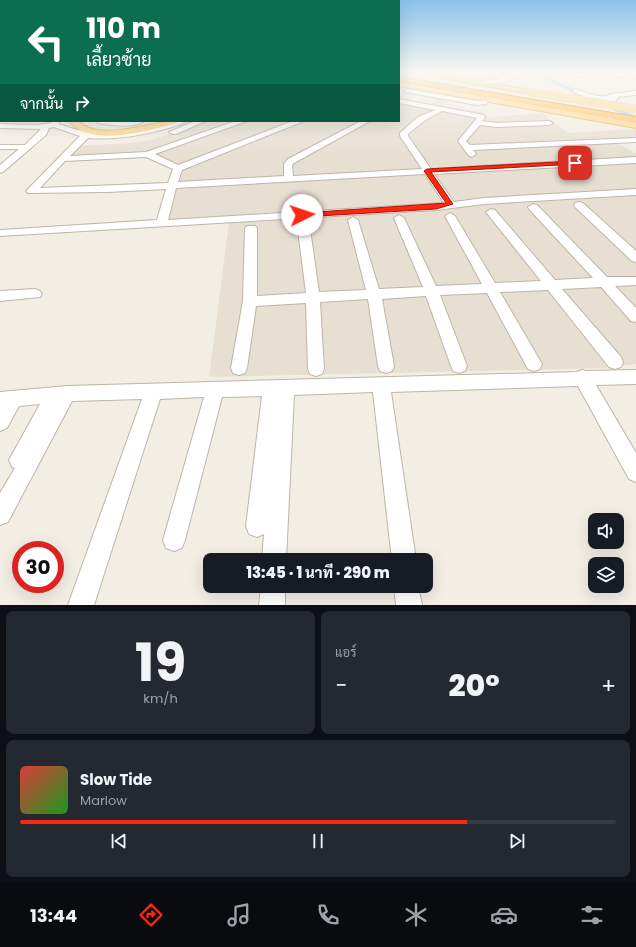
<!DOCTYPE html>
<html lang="th">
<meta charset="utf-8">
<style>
:root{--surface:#171b24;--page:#242831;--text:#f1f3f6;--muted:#9ea1a6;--line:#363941;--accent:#ff270f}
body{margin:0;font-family:Poppins,Sarabun,sans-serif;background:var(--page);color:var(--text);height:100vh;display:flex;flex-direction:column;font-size:15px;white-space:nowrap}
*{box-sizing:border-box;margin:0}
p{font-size:13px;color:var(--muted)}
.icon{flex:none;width:22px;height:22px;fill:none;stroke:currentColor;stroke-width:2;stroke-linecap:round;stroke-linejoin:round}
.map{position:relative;height:605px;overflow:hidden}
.side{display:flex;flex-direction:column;gap:6px;padding:6px;background:#0d0f14;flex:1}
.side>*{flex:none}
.guide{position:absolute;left:0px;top:0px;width:400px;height:122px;box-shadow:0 4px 16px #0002;background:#0b6e4f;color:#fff;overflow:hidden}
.controls{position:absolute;left:588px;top:513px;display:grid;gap:8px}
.controls a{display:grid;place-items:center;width:36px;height:36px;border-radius:8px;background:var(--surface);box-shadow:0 4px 16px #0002;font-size:20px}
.speed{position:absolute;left:12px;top:541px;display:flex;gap:8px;font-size:20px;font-weight:700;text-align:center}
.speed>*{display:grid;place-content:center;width:52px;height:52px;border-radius:50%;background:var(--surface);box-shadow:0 4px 16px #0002;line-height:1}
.speed .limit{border:6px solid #d22;background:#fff;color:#111}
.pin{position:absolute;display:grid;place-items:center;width:34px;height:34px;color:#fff;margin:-17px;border-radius:8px;box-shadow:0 2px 6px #0006}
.me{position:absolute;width:44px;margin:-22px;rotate:86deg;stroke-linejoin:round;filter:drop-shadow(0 0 3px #0008)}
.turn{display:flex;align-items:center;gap:14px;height:84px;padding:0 20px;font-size:18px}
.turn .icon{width:52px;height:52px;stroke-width:2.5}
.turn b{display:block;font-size:28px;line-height:34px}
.then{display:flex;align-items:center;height:38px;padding:0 20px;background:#0003;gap:8px;font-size:15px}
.big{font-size:30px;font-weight:800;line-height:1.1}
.side .card{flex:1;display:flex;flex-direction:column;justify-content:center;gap:6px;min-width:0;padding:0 14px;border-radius:8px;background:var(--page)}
.side .dial{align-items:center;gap:0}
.dial b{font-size:52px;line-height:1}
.song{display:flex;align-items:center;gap:12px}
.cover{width:48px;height:48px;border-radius:6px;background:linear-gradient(135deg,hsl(0 70% 55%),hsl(120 70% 35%))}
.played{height:4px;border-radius:2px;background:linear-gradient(90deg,var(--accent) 75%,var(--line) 75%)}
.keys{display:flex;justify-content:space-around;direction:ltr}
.heat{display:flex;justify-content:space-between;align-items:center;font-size:22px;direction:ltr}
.side .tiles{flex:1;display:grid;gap:6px;grid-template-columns:1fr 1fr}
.card:last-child{grid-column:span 2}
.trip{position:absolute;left:203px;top:553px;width:230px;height:40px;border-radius:8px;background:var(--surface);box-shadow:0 4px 16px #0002;font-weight:800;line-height:40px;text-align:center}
.tabs{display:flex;height:64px;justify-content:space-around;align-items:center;background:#090b0e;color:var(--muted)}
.tabs .icon{width:28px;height:28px}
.tabs .selected{color:var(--accent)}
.tabs b{font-size:18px;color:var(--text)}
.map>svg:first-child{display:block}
.residential{fill:#e7dfd2}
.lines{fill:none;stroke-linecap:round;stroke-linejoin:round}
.canal{fill:#9ed4f2;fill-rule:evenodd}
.minor-casing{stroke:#beb5a7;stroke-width:2}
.major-casing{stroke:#e6b75f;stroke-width:2}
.highway-casing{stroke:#e19730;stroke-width:2}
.minor{fill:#fff;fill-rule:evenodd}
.major{fill:#ffda91;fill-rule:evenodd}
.highway{fill:#ffc363;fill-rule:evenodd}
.major-bridge-casing{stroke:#e6b75f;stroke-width:8;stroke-linecap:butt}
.major-bridge{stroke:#ffda91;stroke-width:8}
.wall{fill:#b7ada0}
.building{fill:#d5c9ba;stroke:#958d82}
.route{fill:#ff270f;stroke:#a6190a}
</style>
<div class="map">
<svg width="636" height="605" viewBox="0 0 636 605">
<rect width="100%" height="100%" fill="#f3eee4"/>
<g class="residential">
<polygon points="528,71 601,71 520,76 514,80 487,83 463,78 529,73"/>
<polygon points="441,94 454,96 444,106 480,112 489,117 542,113 568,133 636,129 636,142 617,143 636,153 636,364 604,368 209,377 229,223 230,222 158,227 165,194 175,168 146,156 57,160 72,146 131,143 151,140 209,121 399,121 399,98 430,104 439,98"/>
</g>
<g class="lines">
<polygon class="canal" points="526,71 533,71 636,116 636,120"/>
<defs>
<g id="minor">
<polygon points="428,71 457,71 426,74 425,73"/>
<polygon points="546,71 585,71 514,76 514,78 504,82 479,85 476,83 479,81 501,79 502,76 510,73"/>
<path d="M597 71C610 71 623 73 636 72V76L618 77 608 74 575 77 572 75 575 73Z"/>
<polygon points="407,89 477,101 482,101 488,97 491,99 486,104 477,105 405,92 404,91"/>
<path d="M575 89C586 92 600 100 611 94L636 91V95L617 97 618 99 615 101 590 99 573 92 572 91Z"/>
<path d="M399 99 484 115 485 117 482 121 497 123 549 121 553 123 549 125 497 127 480 125 466 141 470 145 636 138V142L473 150 476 154 472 157 469 156 458 141 477 118 442 111 424 121 408 134V136L431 169 636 157V163L434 174 454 202 484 198 636 189V195L484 204 436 210 0 236V230L157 220 166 189 108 192 28 193 26 191 28 189 80 136 54 127 49 128 46 135 3 172 0 173V165L19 149H0V145H25L41 129 0 128V124L37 125 51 123V121H59V124C89 136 118 136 150 128 162 125 173 121 186 121 181 125 172 127 165 129 139 136 115 140 88 138L70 156 146 152 236 121H247L155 154 178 165 293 121H304L182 170 178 182 284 176V164L288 159 361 121H370L294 163 292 165 293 176 422 169 400 136V133L418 117 435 110 399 103ZM146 157 173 169 168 183 40 188 65 161ZM425 174 444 203 168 220 176 188Z"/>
<path d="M97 121H144C134 129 110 125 98 123Z"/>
<polygon points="195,121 206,121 176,134 173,134 169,132"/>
<polygon points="579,202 583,203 636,251 636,262 632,261 575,207 574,205 575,203"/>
<polygon points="533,204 537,205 607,277 636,277 636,285 615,286 636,308 636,322 631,321 601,287 562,289 621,357 623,362 621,367 615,369 609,367 548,290 500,292 542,364 540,369 534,371 528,369 487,293 440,295 467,366 465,371 459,373 453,371 451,366 426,296 382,299 394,366 392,371 386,373 380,371 378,366 368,299 320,302 324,369 322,374 316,376 310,374 308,369 306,303 256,306 247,368 245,373 239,375 233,373 231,368 243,301 245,228 247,226 255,226 257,228 257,296 306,293 297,222 303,219 309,222 319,292 366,290 348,220 353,217 358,220 379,289 423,287 394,218 399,215 404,218 436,286 482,284 445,216 450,213 455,216 495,283 541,281 486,212 491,209 495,210 555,280 593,278 529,209 528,207"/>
<polygon points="35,289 40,291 42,294 40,297 0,301 0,291"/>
<polygon points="582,370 586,371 636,370 636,384 596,385 636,453 636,482 629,479 578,386 391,392 416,560 392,560 373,392 294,395 286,560 262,560 264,534 257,537 249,534 246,526 262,396 222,397 185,540 182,548 174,551 166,548 163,540 204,397 160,399 94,605 68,605 142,399 72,401 8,522 0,525 0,493 15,468 12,467 9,460 40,404 19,406 7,428 0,431 0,392 67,386 577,372"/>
<polygon points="261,586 285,586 285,605 259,605"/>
<polygon points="394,586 418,586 422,605 396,605"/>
</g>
<g id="major">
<polygon points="405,71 422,71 530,90 534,92 530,94"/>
<polygon points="399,82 636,122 636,128 399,86"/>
<path d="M69 121H78C101 143 149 121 177 121L176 123C148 131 90 148 69 121Z"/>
</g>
<polygon id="highway" points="399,77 636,117 636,123 399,81"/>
</defs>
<use href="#minor" class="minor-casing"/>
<use href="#major" class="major-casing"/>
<use href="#highway" class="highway-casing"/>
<use href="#minor" class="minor"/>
<use href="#major" class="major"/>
<use href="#highway" class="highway"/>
<defs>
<polyline id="major-bridge" points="530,92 636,109"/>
</defs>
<use href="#major-bridge" class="major-bridge-casing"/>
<use href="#major-bridge" class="major-bridge"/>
</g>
<rect class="wall" x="0" y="71" width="1" height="45"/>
<rect class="building" x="0" y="71" width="1" height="37"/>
<linearGradient id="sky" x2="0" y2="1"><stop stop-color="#8ac1ec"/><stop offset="0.46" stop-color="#faf7f3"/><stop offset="1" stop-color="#faf7f3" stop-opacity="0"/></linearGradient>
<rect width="636" height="156" fill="url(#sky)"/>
<polygon class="route" points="575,161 577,162 577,164 431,172 453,204 436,209 302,217 299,215 302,213 446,203 424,171 427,169"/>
</svg>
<div class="controls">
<a><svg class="icon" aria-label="sound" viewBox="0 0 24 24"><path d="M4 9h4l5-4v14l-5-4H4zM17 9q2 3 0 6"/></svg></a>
<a><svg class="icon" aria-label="layers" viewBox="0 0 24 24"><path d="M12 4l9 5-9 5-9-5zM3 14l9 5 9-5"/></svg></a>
</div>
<div class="speed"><div class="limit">30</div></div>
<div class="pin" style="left:575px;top:163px;background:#d93025"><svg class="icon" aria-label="arrive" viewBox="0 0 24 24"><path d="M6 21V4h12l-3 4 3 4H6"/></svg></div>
<svg class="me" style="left:302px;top:215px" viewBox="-20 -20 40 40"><circle r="19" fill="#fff"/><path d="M0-13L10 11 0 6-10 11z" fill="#ff270f"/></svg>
<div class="trip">13:45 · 1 นาที · 290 m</div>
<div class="guide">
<div class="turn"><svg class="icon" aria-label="left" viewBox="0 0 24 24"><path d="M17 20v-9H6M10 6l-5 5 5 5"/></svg><div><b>110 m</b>เลี้ยวซ้าย</div></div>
<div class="then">จากนั้น<svg class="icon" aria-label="right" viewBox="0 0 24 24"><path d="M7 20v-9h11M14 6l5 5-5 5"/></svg></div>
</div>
</div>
<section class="side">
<div class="tiles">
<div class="card dial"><b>19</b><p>km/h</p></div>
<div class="card"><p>แอร์</p>
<div class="heat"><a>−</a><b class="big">20°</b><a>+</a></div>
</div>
<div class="card">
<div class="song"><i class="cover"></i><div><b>Slow Tide</b><p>Marlow</p></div></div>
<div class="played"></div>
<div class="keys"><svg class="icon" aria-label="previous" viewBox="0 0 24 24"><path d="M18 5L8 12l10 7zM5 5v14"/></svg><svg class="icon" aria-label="pause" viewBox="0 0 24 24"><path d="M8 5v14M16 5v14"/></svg><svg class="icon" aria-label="next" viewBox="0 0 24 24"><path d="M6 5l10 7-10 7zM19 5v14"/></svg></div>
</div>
</div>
</section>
<nav class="tabs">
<b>13:44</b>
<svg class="icon selected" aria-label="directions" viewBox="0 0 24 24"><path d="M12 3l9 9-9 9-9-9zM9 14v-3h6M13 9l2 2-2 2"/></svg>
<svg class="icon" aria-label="music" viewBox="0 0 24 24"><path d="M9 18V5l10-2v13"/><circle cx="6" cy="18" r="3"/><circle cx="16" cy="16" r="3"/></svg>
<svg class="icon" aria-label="phone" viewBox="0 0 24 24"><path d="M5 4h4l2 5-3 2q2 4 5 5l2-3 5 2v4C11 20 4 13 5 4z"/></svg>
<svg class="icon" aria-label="climate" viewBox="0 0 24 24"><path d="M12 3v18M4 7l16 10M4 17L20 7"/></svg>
<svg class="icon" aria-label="car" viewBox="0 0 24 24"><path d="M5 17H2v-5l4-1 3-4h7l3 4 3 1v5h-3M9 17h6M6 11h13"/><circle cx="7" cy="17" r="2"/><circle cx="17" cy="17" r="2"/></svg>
<svg class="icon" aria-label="filters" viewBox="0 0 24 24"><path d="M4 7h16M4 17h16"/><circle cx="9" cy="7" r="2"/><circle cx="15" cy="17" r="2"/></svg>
</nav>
